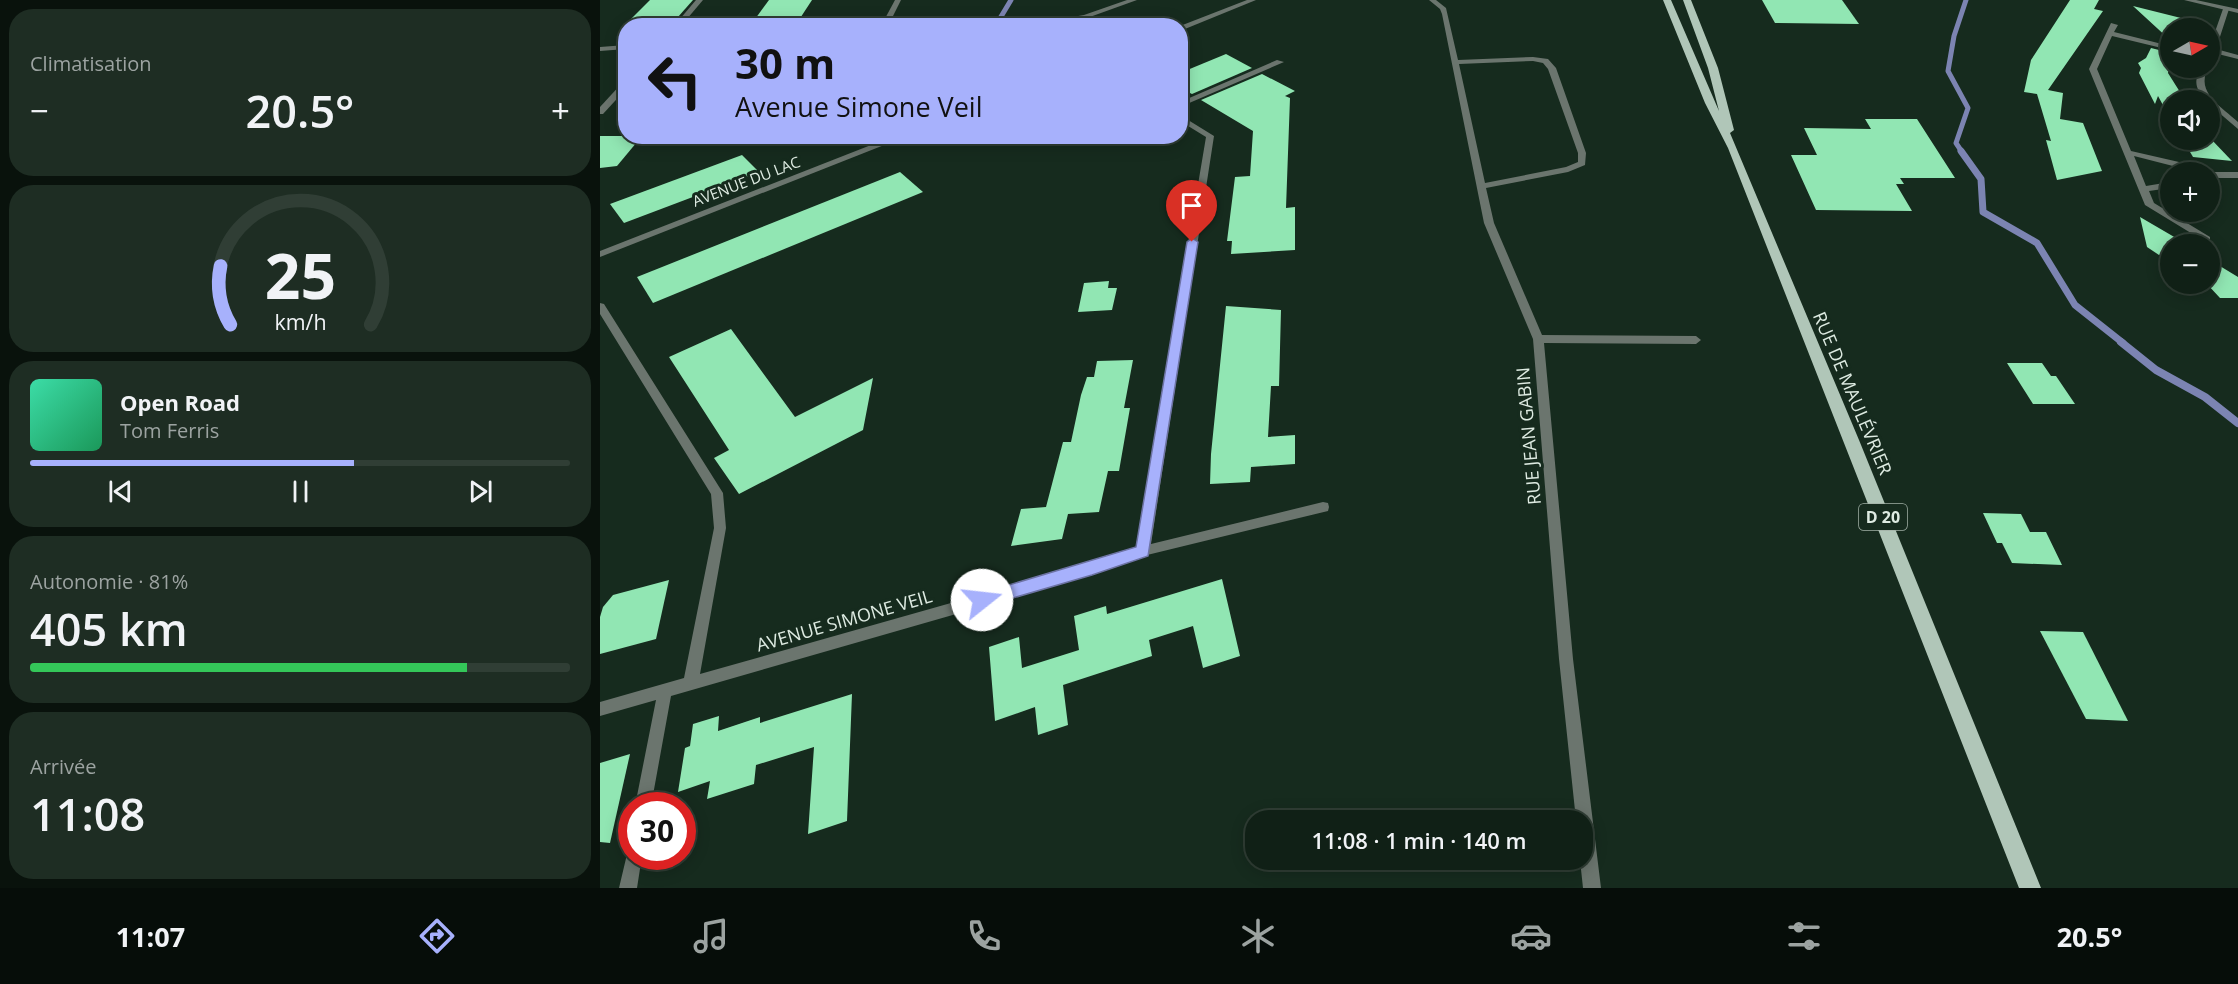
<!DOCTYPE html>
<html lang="fr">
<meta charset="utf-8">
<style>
:root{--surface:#102016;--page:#1e2d23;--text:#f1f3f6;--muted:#9ca3a1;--line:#303e35;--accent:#a7b1fc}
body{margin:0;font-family:"Open Sans",sans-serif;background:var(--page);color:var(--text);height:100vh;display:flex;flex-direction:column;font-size:22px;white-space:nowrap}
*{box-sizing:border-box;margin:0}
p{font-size:20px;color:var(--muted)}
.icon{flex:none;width:33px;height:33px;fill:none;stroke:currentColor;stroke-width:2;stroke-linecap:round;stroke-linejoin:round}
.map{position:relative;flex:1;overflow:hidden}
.drawer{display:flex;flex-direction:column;gap:9px;padding:9px;background:#09120c;width:600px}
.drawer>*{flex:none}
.guide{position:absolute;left:18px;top:18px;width:570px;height:126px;border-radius:24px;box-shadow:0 3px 15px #0003,0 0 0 2px var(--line);background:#a7b1fc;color:#111;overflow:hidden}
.needle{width:39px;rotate:81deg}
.controls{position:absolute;left:1560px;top:18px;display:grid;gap:12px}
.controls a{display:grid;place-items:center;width:60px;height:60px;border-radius:50%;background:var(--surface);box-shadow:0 3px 15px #0003,0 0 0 2px var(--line);font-size:30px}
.speed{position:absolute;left:18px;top:792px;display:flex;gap:12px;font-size:30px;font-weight:700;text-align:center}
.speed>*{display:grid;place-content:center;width:78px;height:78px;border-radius:50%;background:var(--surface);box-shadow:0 3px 15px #0003,0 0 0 2px var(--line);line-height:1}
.speed .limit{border:9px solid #d22;background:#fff;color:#111}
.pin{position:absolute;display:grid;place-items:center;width:51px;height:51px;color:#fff;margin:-62px -26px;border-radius:50% 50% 50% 0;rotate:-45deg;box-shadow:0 0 6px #0007}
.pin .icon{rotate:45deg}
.me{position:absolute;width:66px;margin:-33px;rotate:74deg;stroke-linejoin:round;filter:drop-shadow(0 0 4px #0008)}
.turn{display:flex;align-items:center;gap:21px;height:126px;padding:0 18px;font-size:27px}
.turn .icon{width:78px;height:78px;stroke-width:2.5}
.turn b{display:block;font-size:42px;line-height:51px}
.big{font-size:45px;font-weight:600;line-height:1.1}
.drawer .widget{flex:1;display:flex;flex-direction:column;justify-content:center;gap:9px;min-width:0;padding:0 21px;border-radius:24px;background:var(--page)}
.drawer .dial{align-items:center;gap:0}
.dial svg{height:156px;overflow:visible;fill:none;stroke:var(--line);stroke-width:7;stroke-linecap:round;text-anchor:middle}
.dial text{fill:var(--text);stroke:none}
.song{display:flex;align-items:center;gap:18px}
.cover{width:72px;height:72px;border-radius:9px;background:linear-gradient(135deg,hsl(160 70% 55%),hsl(150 70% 35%))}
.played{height:6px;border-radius:3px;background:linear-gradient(90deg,var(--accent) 60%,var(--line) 60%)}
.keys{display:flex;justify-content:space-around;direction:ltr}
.heat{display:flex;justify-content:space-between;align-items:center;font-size:33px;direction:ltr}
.charge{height:9px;border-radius:4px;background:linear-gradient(90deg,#34c759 81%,var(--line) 0)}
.trip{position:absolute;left:645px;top:810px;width:348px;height:60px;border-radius:24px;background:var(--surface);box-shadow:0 3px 15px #0003,0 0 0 2px var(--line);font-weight:600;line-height:60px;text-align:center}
.tabs{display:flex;height:96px;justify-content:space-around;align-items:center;background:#060d09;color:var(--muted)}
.tabs .icon{width:42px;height:42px}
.tabs .current{color:var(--accent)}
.tabs b{font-size:27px;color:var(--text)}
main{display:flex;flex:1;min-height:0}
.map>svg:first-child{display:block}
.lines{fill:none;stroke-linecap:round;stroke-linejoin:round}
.stream-far2{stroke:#7c84b2;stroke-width:5}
.stream-far1{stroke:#7c84b2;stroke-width:7}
.stream{stroke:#7c84b2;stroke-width:8}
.building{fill:#91e6b3}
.minor{fill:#6b756e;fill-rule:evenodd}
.tertiary{fill:#6b756e;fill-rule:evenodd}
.primary{fill:#b0c6b8;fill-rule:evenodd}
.route{fill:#a7b1fc;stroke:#6d73a4;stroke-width:1.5}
.labels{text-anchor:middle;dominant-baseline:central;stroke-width:6;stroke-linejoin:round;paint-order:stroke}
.far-street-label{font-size:15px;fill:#deebe2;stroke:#162b1e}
.shield{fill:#162b1e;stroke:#a2b1a7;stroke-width:1.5}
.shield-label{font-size:16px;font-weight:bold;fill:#deebe2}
.street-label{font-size:18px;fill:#deebe2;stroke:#162b1e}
</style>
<main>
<section class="drawer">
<div class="widget"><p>Climatisation</p>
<div class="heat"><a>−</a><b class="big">20.5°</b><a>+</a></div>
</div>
<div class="widget dial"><svg viewBox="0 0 100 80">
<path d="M14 69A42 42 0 1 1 86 69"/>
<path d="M14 69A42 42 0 0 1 9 39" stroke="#a7b1fc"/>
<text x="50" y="56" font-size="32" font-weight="700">25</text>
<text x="50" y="72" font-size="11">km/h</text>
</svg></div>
<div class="widget">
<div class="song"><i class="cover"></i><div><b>Open Road</b><p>Tom Ferris</p></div></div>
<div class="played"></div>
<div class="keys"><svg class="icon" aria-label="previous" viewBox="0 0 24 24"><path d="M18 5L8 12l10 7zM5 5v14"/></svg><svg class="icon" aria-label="pause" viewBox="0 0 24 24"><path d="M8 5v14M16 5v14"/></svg><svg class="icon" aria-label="next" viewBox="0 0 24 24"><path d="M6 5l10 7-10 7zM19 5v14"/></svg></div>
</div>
<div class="widget"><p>Autonomie · 81%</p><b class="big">405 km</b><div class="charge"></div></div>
<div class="widget"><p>Arrivée</p><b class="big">11:08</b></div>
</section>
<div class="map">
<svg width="1638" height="888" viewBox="0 0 1638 888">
<rect width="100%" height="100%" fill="#162b1e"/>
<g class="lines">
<g class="stream-far2">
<polyline points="399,20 411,0"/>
<polyline points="1362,152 1356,143 1368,108 1348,71 1354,36 1366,0"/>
</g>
<polyline class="stream-far1" points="1361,151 1381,179 1383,212 1437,243 1475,305 1523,343"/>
<polyline class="stream" points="1521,342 1556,370 1605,397 1638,423"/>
</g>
<g class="building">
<polygon points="50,0 93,0 70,26 24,26"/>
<polygon points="169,0 212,0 195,26 150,26"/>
<polygon points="1162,0 1242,0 1259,24 1175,23"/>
<polygon points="1470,0 1499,0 1494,9 1503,11 1448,90 1463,93 1460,119 1483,123 1502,171 1457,180 1446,140 1451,141 1437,94 1424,92 1431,60"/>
<polygon points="1533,6 1589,20 1585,28 1570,28 1570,40"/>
<polygon points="1551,48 1563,51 1570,62 1568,73 1585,100 1570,100 1570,118 1558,96 1555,104 1539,73 1541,68 1538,63 1546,58"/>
<polygon points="626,54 652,68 592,94 580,88 580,73"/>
<polygon points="662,74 695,91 685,96 690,98 686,208 695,207 695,250 631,254 632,241 627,241 635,177 650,176 653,131 601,100"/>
<polygon points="1265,119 1317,119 1355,178 1300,178 1304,184 1296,184 1312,211 1216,210 1191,155 1217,155 1204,128 1271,129"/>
<polygon points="0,136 42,136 17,166 0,168"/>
<polygon points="1610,138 1632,161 1593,157 1583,140"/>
<polygon points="142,155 159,172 24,223 10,204"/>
<polygon points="300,172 323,192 53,303 37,277"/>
<polygon points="1540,217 1576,238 1585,244 1570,244 1570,251 1559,255 1547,247"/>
<polygon points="1610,260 1638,277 1638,298 1620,298 1607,284 1610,284"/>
<polygon points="509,281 508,288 517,288 512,310 478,312 484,283"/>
<polygon points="626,306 681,310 679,386 671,386 668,437 695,435 695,464 651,467 650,482 610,484 611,454"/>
<polygon points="131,329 195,417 273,378 263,430 139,494 114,458 129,450 69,357"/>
<polygon points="533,360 524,408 530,408 519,471 508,471 499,512 468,514 462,539 411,546 421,509 446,507 463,442 471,442 481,395 487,377 494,377 497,361"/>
<polygon points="1407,363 1442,363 1451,376 1456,376 1475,404 1433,404"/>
<polygon points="1383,513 1421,514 1430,532 1446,532 1462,565 1412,563 1402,543 1397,543"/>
<polygon points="622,579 640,656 603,668 593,626 549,640 552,656 463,685 468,725 438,735 435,707 395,721 389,647 419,637 422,668 479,650 474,616 506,606 507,614"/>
<polygon points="69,580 56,639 0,654 0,617 3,607 13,595"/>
<polygon points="1440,631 1483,632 1528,721 1486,719"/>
<polygon points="252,694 247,821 208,834 214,747 156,765 154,784 107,799 110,781 78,792 85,748 90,746 93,724 119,716 118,731 160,717 160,723"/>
<polygon points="30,754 10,843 0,842 0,763"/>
</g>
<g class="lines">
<g class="minor">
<polygon points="96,0 103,0 81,26 74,26"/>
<polygon points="295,0 301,0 288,26 281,26"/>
<polygon points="527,0 537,0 487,18 447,24 443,22 484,15"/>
<path d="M829 0H836L846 8 858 60 933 57 948 59 956 68 986 153 985 165 968 172 886 188 894 223 942 335 1096 336 1101 340 1096 344 944 343 973 659 1001 888H983L980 860H982V820H976L959 659 933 339 884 223 842 14 840 9ZM933 61 943 63 948 69 978 153V162L966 167 885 183 859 64Z"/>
<polygon points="1626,7 1629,9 1616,49 1638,55 1638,59 1614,53 1613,57 1610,57 1610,46 1623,9"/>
<polygon points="393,21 397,23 395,24 349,26"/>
<polygon points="1511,23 1518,25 1514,32 1570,46 1570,50 1512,36 1497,69 1531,151 1579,162 1596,172 1586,172 1573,166 1534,156 1546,186 1570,182 1570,188 1549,191 1554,203 1610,237 1610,241 1604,241 1545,205 1489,69"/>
<polygon points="26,45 26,49 0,51 0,47"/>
<polygon points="677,60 684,62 580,107 580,102"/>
<path d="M1601 68H1608C1595 93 1622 107 1638 122V129L1610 105V100H1605C1596 89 1593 81 1601 68Z"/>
<polygon points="23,82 26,82 26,89 3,114 0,114 0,107"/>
<polygon points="580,115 614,136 551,544 723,502 728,503 729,507 728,511 543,556 492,575 71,696 51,806 35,806 56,700 0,716 0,702 84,678 114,528 111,494 0,314 0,303 4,304 123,493 126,528 100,674 492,563 537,548 606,137 580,121"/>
<rect x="1610" y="172" width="28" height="6"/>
<polygon points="32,849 32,856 42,856 37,888 19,888 28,850"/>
</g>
<g class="tertiary">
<polygon points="647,0 656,0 580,31 580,26"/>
<polygon points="1584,0 1596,0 1638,9 1638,13"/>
<polygon points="294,136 307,136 0,257 0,251"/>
</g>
<polygon class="primary" points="1063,0 1071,0 1119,111 1108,68 1083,0 1091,0 1118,68 1134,130 1130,133 1259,440 1441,888 1419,888 1128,148 1105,103"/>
</g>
<polygon class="route" points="592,238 598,242 548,556 492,575 382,607 376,605 374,600 376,595 382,593 536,547 587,242"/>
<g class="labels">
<g class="far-street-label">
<text transform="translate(146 181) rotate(-21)">AVENUE DU LAC</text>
</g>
<rect class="shield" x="1259" y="504" width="48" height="26" rx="4.5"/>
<g class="shield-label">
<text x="1283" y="517">D 20</text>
</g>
<g class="street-label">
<text transform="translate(1253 393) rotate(67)">RUE DE MAULÉVRIER</text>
<text transform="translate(928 436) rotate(-95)">RUE JEAN GABIN</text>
<text transform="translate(244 620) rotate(-16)">AVENUE SIMONE VEIL</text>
</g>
</g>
</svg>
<div class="controls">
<a><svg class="needle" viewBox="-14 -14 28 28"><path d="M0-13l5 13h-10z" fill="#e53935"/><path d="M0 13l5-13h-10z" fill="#9ca3a1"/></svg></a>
<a><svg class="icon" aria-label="sound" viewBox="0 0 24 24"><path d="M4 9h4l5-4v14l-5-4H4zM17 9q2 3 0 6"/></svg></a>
<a>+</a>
<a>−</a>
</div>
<div class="speed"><div class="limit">30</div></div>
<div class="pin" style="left:592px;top:242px;background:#d93025"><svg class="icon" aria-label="arrive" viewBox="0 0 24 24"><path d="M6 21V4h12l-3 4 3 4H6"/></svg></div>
<svg class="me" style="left:382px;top:600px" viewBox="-20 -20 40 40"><circle r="19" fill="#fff"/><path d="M0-13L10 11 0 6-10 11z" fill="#a7b1fc"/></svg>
<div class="trip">11:08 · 1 min · 140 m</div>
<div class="guide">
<div class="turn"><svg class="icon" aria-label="left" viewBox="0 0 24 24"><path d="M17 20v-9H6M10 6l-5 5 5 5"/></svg><div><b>30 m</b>Avenue Simone Veil</div></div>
</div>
</div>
</main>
<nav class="tabs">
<b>11:07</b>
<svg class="icon current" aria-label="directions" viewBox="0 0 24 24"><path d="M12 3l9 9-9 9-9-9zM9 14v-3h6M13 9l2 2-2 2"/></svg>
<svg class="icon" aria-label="music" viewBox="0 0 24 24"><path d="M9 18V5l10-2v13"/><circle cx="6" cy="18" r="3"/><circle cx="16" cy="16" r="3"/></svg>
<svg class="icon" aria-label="phone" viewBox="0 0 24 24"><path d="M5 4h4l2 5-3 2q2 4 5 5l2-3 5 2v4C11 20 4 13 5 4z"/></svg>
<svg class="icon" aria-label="climate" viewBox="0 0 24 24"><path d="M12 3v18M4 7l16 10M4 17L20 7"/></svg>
<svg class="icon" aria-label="car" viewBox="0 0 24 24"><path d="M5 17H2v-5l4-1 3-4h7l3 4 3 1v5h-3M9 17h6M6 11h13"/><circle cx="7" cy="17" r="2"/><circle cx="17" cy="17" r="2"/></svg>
<svg class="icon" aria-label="filters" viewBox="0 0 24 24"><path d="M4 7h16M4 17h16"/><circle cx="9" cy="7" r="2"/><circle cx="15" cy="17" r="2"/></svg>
<b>20.5°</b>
</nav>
